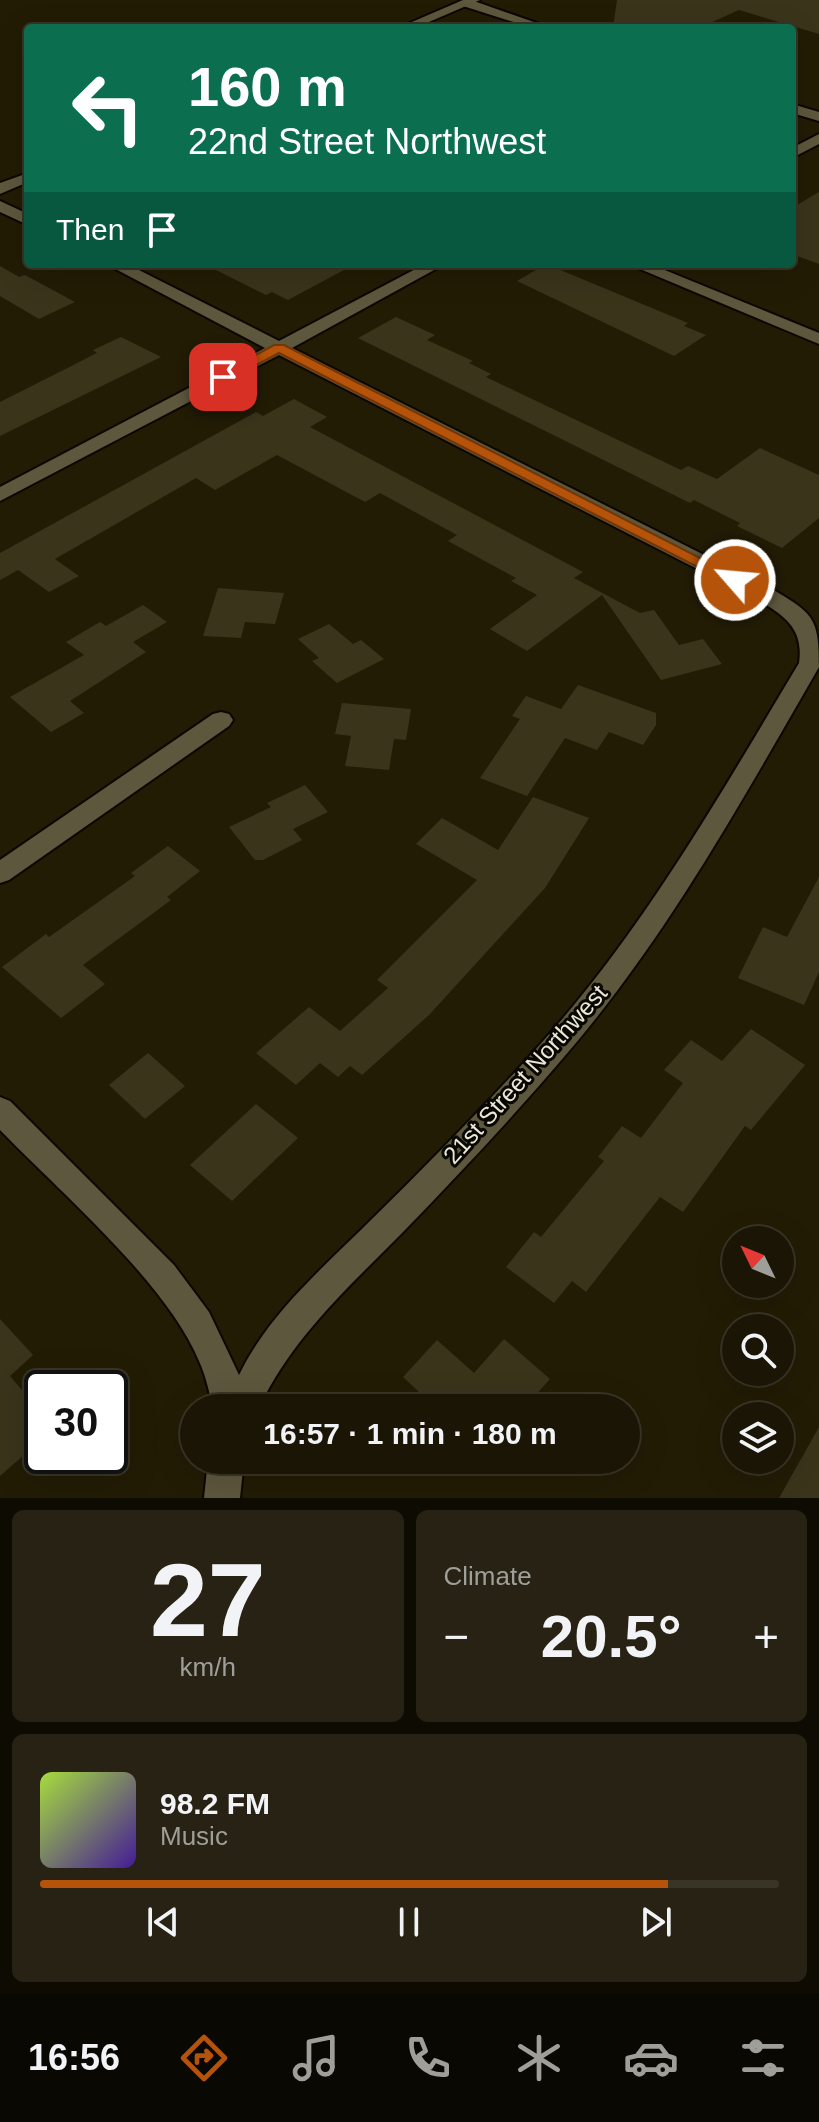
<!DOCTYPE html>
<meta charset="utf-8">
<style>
:root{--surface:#1a1504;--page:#272213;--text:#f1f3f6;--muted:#9f9f9a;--line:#383426;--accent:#b45309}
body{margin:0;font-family:Arial,sans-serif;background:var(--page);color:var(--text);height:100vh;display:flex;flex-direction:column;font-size:30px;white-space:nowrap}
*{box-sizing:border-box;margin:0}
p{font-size:26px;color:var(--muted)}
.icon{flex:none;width:44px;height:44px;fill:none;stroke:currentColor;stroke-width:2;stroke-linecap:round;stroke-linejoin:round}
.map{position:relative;height:1498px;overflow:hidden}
.sheet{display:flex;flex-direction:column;gap:12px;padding:12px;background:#0e0c02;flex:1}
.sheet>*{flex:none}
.hud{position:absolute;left:24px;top:24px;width:772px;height:244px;border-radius:8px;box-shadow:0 8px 32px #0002,0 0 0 2px var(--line);background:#0b6e4f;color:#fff;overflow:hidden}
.needle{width:52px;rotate:313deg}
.controls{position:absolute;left:722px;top:1226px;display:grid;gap:16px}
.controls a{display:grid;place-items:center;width:72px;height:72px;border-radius:50%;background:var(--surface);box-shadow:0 8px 32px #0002,0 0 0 2px var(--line);font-size:40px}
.speed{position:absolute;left:24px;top:1370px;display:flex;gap:16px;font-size:40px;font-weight:700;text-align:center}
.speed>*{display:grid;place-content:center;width:104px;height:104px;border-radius:50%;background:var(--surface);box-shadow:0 8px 32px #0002,0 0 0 2px var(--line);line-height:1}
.speed .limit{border:4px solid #111;border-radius:12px;background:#fff;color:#111}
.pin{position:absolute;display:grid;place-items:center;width:68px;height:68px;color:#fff;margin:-34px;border-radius:16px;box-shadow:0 4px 12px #0006}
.me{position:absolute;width:88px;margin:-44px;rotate:297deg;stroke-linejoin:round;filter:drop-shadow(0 0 6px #0008)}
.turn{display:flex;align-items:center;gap:28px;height:168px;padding:0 32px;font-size:36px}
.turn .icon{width:104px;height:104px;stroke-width:2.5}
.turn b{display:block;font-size:56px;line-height:68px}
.then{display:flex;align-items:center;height:76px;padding:0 32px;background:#0003;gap:16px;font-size:30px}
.big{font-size:60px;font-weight:800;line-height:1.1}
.sheet .card{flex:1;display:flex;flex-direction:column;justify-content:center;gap:12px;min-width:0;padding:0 28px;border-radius:12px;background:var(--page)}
.sheet .dial{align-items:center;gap:0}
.dial b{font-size:104px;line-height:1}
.song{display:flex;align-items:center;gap:24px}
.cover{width:96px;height:96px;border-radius:12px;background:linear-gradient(135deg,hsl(80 70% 55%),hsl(260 70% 35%))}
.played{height:8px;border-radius:4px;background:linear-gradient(90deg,var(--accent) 85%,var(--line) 85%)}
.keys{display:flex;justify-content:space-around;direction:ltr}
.heat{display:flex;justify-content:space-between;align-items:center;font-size:44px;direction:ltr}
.sheet .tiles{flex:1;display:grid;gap:12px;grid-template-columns:1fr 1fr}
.card:last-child{grid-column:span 2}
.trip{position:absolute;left:180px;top:1394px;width:460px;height:80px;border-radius:40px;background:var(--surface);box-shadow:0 8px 32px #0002,0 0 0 2px var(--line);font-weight:800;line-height:80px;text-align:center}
.tabs{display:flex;height:128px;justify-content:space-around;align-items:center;background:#0a0802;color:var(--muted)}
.tabs .icon{width:56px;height:56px}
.tabs .selected{color:var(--accent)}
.tabs b{font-size:36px;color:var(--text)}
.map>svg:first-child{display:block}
.building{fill:#3a341b}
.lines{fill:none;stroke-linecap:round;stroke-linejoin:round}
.minor-casing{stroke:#0c0700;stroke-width:4}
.tertiary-casing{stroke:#0c0700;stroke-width:4}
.minor{fill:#5d573d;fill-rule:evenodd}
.tertiary{fill:#5d573d;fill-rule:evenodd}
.route{fill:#b45309;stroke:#753606;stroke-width:2}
.labels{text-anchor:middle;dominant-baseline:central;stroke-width:6;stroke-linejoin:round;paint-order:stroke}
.street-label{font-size:24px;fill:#eae7d8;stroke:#090701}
</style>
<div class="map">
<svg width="819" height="1498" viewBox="0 0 819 1498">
<rect width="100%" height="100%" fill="#221c05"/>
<g class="building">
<polygon points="617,0 819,0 819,34 739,10 699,28 613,28"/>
<polygon points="819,192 819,264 792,254 792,208"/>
<polygon points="204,264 355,264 288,300 272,292 266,295"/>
<polygon points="546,264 688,323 684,326 706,335 674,356 517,281"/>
<polygon points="0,266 19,277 25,275 75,302 39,319 0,296"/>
<polygon points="396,317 435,335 427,340 473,361 469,363 491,374 486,377 681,470 688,466 717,479 760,448 819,475 819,518 782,548 737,526 740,523 694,500 690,503 358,338"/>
<polygon points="121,337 161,357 0,436 0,402 97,353 93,350"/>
<polygon points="294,399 327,417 310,427 583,572 574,578 640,613 654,610 679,645 703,639 722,664 661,680 602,595 527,651 490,629 537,595 511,581 516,578 448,541 457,535 380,493 365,502 277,455 215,490 196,478 55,559 79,576 49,592 18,570 0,580 0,553 256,412 263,416"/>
<polygon points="218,588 284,593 275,624 245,622 241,638 203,636"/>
<polygon points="143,605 167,622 133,642 146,652 70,701 84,713 51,732 10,697 84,655 66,642 100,622 106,626"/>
<polygon points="329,624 353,644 361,640 384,659 337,683 312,661 319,658 298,639"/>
<polygon points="578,685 656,713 656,725 643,745 609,732 597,750 565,738 527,796 480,778 520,719 512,716 526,696 561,709"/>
<polygon points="342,703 411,709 406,740 394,739 389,770 345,766 351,736 335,734"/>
<polygon points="305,785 328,812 293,829 302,840 263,860 255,860 229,827 271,807 267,803"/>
<polygon points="533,797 589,818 545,888 429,1015 362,1075 350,1066 338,1077 320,1063 296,1085 256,1053 309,1007 340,1031 388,988 377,980 477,880 416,844 442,818 498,850"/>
<polygon points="168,846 200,871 167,897 171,900 83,965 105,984 61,1018 2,967 46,934 49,937 135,876 131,873"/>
<polygon points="819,877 819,972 804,1005 738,978 763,927 787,937"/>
<polygon points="751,1029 805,1065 751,1130 745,1126 683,1212 660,1197 586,1292 572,1281 554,1303 506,1267 534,1232 541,1237 604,1161 598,1157 622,1126 641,1138 683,1083 664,1070 691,1040 722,1061"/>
<polygon points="148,1053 185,1086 145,1119 109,1085"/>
<polygon points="256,1104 298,1138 232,1201 190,1165"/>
<polygon points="0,1319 33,1355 10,1376 42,1414 42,1439 0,1476"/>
<polygon points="504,1339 550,1379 524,1408 436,1408 403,1377 437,1340 474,1373"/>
<polygon points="819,1427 819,1498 779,1498"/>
</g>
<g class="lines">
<defs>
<g id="minor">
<polygon points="463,0 471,0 551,28 532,28 463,6"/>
<polygon points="792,104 819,112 819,121 792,113"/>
<polygon points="819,134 819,144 792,158 792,148"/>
<polygon points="0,201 28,214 28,225 0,212"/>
<path d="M106 264H127L279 341 425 264H445L292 348 772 589C814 614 819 618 819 667 741 802 666 939 564 1057 513 1117 459 1174 404 1231 350 1286 292 1337 259 1408H213C209 1392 206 1376 199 1361 166 1282 61 1193 0 1130V1097L10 1101 174 1265 209 1312 239 1375C269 1313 324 1267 372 1219 431 1161 489 1102 544 1040 646 926 721 793 799 663 804 628 784 615 756 599L279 355 0 501V487L265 348Z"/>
<polygon points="628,264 650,264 819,333 819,344"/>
<polygon points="221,712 229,714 233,720 229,726 9,880 0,883 0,860 213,714"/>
<polygon points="208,1460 244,1460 240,1498 204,1498"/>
</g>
<g id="tertiary">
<polygon points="463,0 480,0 415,28 398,28"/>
<polygon points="28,173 28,182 0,194 0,183"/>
</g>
</defs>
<use href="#minor" class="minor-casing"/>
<use href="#tertiary" class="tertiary-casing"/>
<use href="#minor" class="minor"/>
<use href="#tertiary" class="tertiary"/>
</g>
<polygon class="route" points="274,345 284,345 743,580 735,585 729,583 279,353 228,380 216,377"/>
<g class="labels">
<g class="street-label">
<text transform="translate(525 1074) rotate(-48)">21st Street Northwest</text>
</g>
</g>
</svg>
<div class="controls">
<a><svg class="needle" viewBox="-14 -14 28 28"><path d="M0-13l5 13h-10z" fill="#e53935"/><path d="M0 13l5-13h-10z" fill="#9f9f9a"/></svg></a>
<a><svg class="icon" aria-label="search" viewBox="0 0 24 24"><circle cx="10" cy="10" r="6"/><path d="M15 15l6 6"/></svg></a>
<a><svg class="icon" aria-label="layers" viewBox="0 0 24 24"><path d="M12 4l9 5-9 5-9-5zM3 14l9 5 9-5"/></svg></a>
</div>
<div class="speed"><div class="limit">30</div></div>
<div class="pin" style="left:223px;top:377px;background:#d93025"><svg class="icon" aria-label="arrive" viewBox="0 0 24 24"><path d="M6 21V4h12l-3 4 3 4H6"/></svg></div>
<svg class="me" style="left:735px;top:580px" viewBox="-20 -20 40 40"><circle r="17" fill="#b45309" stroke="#fff" stroke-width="3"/><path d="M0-11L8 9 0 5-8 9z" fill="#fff"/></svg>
<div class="trip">16:57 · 1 min · 180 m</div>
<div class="hud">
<div class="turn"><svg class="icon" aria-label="left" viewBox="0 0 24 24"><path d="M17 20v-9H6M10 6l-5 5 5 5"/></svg><div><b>160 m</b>22nd Street Northwest</div></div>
<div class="then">Then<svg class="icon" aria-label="arrive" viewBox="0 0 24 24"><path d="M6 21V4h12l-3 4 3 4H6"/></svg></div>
</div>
</div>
<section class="sheet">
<div class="tiles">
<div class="card dial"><b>27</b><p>km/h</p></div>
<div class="card"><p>Climate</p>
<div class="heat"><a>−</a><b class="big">20.5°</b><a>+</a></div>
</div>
<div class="card">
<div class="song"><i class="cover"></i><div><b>98.2 FM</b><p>Music</p></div></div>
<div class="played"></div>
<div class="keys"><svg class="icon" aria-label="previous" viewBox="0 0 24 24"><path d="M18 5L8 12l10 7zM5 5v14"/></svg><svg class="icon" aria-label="pause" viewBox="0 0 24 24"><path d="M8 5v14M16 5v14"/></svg><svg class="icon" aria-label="next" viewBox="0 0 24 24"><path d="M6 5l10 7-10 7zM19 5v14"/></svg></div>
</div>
</div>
</section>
<nav class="tabs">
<b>16:56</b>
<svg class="icon selected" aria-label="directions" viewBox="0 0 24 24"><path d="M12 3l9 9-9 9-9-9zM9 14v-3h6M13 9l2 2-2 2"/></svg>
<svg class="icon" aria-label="music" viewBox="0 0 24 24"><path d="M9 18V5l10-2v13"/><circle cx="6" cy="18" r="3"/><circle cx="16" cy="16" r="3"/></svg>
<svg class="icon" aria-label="phone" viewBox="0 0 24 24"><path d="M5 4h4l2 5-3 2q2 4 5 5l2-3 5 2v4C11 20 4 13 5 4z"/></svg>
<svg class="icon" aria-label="climate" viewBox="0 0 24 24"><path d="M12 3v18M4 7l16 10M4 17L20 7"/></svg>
<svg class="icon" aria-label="car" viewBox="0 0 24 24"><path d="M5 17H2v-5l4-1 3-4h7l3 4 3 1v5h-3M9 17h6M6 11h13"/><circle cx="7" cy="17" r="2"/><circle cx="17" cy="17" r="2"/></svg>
<svg class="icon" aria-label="filters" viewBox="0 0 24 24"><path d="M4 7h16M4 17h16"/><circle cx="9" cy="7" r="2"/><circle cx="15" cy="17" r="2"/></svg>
</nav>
